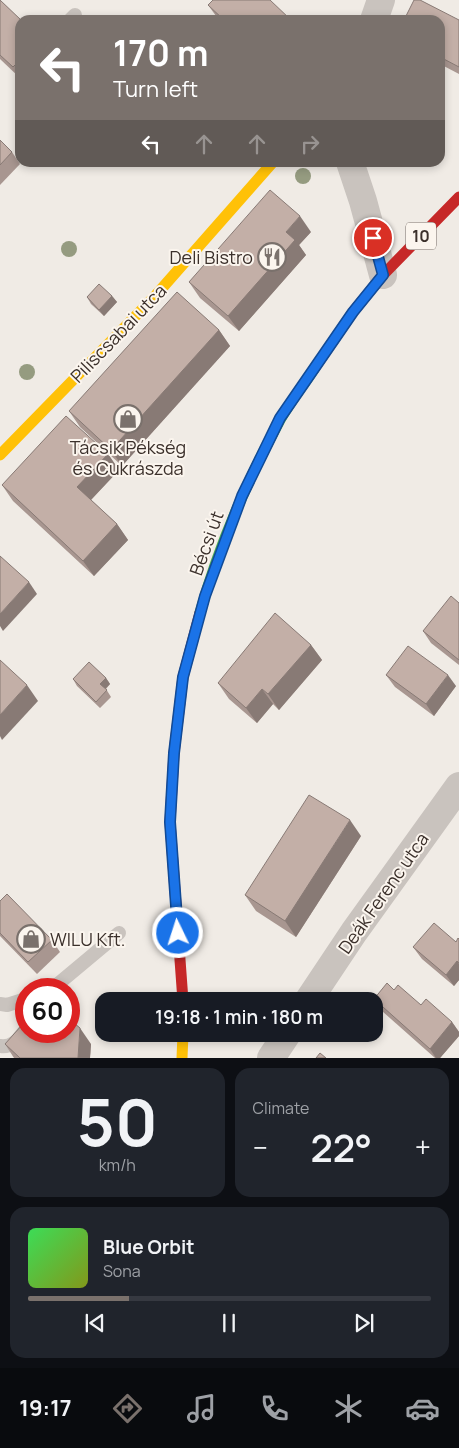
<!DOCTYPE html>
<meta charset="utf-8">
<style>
:root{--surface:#171b24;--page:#20242c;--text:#f1f3f6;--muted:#9ea1a6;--line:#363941;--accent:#7a716c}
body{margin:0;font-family:Manrope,sans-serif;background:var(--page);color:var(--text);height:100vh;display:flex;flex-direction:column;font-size:19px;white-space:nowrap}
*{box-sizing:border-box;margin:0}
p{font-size:16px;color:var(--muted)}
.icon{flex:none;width:28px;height:28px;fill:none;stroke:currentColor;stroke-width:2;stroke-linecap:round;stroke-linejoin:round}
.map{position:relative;height:1058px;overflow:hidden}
.panel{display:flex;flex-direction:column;gap:10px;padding:10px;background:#0d0f14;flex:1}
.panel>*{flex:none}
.top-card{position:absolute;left:15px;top:15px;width:430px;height:152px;border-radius:15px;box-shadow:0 2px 8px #0003;background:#7a716c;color:#fff;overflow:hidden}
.speed{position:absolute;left:15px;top:978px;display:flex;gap:10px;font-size:25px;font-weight:700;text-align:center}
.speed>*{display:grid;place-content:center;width:65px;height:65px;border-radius:50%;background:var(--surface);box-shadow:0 2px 8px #0003;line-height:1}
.speed .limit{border:8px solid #d22;background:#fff;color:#111}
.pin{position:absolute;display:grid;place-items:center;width:42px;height:42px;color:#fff;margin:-21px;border:2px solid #fff;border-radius:50%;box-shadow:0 1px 5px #0007}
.me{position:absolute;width:55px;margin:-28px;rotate:356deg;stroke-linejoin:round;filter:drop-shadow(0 0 4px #0008)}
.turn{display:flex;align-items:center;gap:18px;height:105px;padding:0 15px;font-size:22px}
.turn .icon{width:65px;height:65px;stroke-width:2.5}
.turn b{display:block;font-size:35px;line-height:42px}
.lanes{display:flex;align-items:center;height:48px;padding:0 15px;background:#0003;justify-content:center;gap:25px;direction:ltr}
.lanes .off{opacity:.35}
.big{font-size:38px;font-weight:600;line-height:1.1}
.panel .widget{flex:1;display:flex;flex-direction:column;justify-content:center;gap:8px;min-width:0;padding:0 18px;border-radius:15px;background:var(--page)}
.panel .dial{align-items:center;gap:0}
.dial b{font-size:65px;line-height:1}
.song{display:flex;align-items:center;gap:15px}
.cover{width:60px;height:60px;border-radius:8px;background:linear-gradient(135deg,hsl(130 70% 55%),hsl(70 70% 35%))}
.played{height:5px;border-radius:2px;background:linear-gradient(90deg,var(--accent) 25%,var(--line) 25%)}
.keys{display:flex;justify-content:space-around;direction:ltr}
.heat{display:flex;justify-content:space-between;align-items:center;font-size:28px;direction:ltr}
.panel .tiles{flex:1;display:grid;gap:10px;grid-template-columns:1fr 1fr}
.widget:last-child{grid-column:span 2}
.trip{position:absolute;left:95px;top:992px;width:288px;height:50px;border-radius:15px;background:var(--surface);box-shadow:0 2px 8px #0003;font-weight:600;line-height:50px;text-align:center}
.tabs{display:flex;height:80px;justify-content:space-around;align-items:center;background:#090b0e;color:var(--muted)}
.tabs .icon{width:35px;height:35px}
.tabs .active{color:var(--accent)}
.tabs b{font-size:22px;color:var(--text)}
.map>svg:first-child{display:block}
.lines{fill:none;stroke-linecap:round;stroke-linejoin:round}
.lane{stroke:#c9c3be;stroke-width:14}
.street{stroke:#c9c3be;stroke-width:28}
.fast{stroke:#4caf50;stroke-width:11}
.slow{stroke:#ffc107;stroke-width:11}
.jam{stroke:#c62828;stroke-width:11}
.tree{fill:#959b80}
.wall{fill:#a89690}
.shaded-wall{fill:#887a75}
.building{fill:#c3afa7;stroke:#887a75}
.route-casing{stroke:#114b97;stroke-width:12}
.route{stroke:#1a73e8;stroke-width:9}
.labels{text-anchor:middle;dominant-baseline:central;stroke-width:4;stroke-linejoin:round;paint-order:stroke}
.shield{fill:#fbf5ee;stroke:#756b66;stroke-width:1}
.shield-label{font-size:16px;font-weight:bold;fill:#3b302b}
.poi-label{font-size:18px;fill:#3b302b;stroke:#fbf5ee;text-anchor:end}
.street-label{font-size:18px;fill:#3b302b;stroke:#fbf5ee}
</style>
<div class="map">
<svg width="459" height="1058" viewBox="0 0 459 1058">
<rect width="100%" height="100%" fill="#f0ebe5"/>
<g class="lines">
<g class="lane">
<polyline points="70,20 75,15"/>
<polyline points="52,989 119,933"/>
<polyline points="0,1004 7,1005 26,999"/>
<path d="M0 1046C13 1048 19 1038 26 1029"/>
</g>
<g class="street">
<polyline points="374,20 381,0"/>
<polyline points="350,162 363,201 383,275"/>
<polyline points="308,1001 354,932 459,786"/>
<polyline points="271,1058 287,1034"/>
</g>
<path class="fast" d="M200 613C218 548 248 479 280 420 290 402 303 386 314 369"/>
<g class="slow">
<polyline points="0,455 156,295 273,162"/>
<polyline points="182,1058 183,1034"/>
</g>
<g class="jam">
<polyline points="314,369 353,312 383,275 459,197"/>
<polyline points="183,1001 170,822 174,753 183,677 200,613"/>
</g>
</g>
<g class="tree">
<circle cx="303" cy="176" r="8"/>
<circle cx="69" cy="249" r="8"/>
<circle cx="27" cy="372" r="8"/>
</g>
<g class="wall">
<polygon points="0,0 20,20 20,78 0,59"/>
<polygon points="208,5 291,20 219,20"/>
<polygon points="440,20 459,20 459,74 440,64"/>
<polygon points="0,140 12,152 20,164 0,185"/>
<polygon points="311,232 299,245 306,255 239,331 200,298 189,282"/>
<polygon points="112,296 117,302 104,316 91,304 87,297"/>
<polygon points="219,330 230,346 122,466 80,427 69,411"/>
<polygon points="108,454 119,470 91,500 117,524 128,540 94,576 13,501 2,485"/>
<polygon points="459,603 459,665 431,643 423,631"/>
<polygon points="311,645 322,660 279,710 273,704 257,723 229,699 218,683"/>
<polygon points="386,675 456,686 434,716 395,687"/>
<polygon points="106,678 110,684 106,689 111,697 100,708 77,686 73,679"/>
<polygon points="361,836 296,937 256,911 245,895"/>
<polygon points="0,901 52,940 60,952 37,974 0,936"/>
<polygon points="459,939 459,980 454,986 422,959 413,947 456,942"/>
<polygon points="394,990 452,1022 459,1032 459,1036 440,1058 435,1058 382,1011 374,999"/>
<polygon points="33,1034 91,1044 90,1058 14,1058 5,1044"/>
</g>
<g class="shaded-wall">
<polygon points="300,216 311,232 299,245 306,255 239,331 228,316 286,232"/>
<polygon points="112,296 117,302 104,316 99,310"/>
<polygon points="219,330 230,346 122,466 111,450"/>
<polygon points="108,454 119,470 88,503 77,487"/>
<polygon points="117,524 128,540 94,576 83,561"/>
<polygon points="29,582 37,594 3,631 0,626 0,614"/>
<polygon points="311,645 322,660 279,710 268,694"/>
<polygon points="448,675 456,686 434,716 426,704"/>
<polygon points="106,678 110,684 104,690 100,684"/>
<polygon points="27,685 38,701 2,740 0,736 0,715"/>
<polygon points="262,689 273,704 257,723 246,708"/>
<polygon points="350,820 361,836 296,937 285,921"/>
<polygon points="457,961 459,964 459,980 454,986 446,975"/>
<polygon points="452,1022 459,1032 459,1036 440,1058 436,1058 430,1049"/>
<polygon points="80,1028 91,1044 90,1058 78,1058"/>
</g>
<g class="building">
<polygon points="0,0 21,20 20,20 20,60 13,67 0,55"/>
<polygon points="213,0 270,0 291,20 224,20 208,5"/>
<polygon points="414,0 420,0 459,20 459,67 440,57 440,20 404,20"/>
<polygon points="0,140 12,152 0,165"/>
<polygon points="270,190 300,216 286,232 295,240 228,316 189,282"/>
<polygon points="99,284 112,296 99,310 87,297"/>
<polygon points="177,292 219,330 111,450 69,411"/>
<polygon points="66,416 108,454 77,487 117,524 83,561 2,485"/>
<polygon points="0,556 29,582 0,614"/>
<polygon points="451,596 459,603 459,660 423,631"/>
<polygon points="275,613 311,645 268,694 262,689 246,708 218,683"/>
<polygon points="408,646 448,675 426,704 386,675"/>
<polygon points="0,660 27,685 0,715"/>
<polygon points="89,662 106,678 100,684 107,690 96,702 73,679"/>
<polygon points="309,795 350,820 285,921 245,895"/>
<polygon points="7,894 52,940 28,962 0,933 0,901"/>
<polygon points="434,923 456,942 458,938 459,939 459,963 457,961 446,975 413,947"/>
<polygon points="387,983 394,990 398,985 421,1005 426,999 452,1022 430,1049 374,999"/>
<polygon points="69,1019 80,1028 78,1058 20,1058 5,1044 22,1025 26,1028 26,1031 30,1031 33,1034 36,1031 69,1031"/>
<polygon points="320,1053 326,1058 316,1058"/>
</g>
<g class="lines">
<defs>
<polyline id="route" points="178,933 170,822 174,753 183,677 205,596 242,496 280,418 353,312 383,275 373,238"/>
</defs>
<use href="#route" class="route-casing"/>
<use href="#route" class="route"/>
</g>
<defs>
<symbol id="restaurant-ring" viewBox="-11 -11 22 22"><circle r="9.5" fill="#fbf5ee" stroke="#7a716c" stroke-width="1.5"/><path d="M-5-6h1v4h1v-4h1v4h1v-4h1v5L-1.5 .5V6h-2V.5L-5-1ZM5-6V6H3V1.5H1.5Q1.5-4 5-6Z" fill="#7a716c"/></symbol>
<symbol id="shop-ring" viewBox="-11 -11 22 22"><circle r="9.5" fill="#fbf5ee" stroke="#7a716c" stroke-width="1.5"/><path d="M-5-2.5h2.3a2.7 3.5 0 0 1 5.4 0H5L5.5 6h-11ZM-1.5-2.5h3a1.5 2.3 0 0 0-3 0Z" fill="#7a716c"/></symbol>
</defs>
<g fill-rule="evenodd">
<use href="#restaurant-ring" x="256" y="241" width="32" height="32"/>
<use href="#shop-ring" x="112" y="403" width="32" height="32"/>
<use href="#shop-ring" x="15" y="923" width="32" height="32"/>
</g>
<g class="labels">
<rect class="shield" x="406" y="222.5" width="30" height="27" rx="4"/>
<g class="shield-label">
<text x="421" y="236">10</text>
</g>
<g class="poi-label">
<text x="253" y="257">Deli Bistro</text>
<text x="128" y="447" text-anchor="middle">Tácsik Pékség<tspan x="128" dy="21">és Cukrászda</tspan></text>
<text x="50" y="939" text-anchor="start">WILU Kft.</text>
</g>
<g class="street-label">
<text transform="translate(118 333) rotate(-46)">Piliscsabai utca</text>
<text transform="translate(206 543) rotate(-70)">Bécsi út</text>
<text transform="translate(383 893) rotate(-55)">Deák Ferenc utca</text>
</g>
</g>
</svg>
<div class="speed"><div class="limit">60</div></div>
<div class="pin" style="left:373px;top:238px;background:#d93025"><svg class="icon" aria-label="arrive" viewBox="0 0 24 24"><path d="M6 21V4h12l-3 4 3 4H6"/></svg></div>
<svg class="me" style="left:178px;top:933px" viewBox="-20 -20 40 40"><circle r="17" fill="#1a73e8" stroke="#fff" stroke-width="3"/><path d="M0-11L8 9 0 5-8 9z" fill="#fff"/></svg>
<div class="trip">19:18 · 1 min · 180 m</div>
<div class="top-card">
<div class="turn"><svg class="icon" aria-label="left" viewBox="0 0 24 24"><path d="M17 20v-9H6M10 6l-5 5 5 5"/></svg><div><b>170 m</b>Turn left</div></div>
<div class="lanes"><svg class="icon" aria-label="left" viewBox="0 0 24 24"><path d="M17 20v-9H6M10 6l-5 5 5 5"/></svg><svg class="icon off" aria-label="ahead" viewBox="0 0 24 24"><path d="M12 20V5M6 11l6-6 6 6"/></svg><svg class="icon off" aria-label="ahead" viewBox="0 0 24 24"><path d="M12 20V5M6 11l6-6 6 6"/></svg><svg class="icon off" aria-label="right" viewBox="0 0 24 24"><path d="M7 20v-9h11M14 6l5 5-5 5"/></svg></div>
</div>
</div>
<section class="panel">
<div class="tiles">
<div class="widget dial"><b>50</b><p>km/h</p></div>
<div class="widget"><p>Climate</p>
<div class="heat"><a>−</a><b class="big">22°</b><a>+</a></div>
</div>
<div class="widget">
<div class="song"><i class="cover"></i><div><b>Blue Orbit</b><p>Sona</p></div></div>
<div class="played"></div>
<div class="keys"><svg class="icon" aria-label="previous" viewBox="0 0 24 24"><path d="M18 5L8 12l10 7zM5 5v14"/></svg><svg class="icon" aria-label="pause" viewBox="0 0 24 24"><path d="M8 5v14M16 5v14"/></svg><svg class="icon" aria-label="next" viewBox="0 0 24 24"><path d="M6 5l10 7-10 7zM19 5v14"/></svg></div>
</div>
</div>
</section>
<nav class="tabs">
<b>19:17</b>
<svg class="icon active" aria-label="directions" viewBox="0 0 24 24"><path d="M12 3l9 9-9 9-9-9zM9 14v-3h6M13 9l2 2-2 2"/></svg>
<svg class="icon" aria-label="music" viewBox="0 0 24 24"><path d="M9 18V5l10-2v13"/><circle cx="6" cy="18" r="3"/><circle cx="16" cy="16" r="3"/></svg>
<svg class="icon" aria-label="phone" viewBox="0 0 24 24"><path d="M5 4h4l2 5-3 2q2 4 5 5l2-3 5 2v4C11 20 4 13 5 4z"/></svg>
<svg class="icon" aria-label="climate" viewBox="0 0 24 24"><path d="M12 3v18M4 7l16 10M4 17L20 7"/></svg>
<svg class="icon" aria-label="car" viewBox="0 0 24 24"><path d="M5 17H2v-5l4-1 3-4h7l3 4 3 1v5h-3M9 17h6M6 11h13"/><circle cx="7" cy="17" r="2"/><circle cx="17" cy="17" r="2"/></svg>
</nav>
